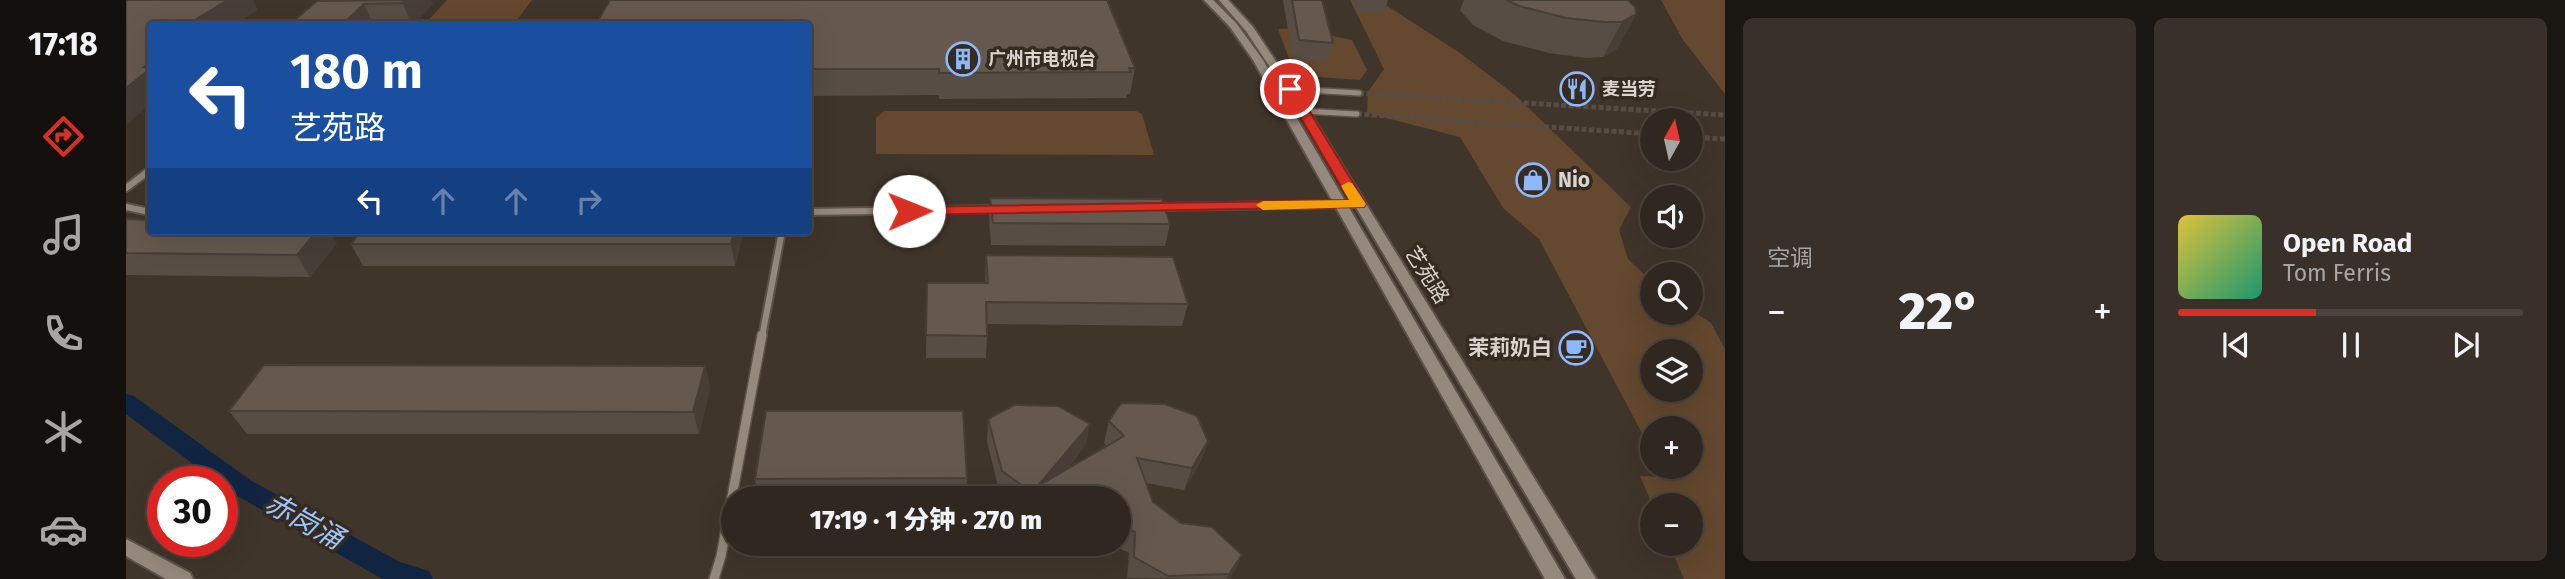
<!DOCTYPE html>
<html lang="zh">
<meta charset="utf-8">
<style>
:root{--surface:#302820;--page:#383029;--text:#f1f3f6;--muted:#a8a6a5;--line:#4b443e;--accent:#d93025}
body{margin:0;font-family:"Fira Sans","Noto Sans SC",sans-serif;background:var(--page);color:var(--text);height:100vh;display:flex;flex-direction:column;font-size:26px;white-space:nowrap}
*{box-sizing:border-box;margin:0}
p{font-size:23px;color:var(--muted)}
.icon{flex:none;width:38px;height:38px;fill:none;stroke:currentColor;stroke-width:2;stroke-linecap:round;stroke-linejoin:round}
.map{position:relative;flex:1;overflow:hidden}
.sheet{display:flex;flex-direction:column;gap:18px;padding:18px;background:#1a1612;width:840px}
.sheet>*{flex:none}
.hud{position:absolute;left:21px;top:21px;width:665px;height:214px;border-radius:7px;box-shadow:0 7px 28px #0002,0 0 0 2px var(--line);background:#1a4fa0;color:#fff;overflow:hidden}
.needle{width:46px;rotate:8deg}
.buttons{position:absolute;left:1514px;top:108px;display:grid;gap:14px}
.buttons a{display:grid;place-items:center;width:63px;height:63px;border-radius:50%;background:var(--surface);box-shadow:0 7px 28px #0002,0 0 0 2px var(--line);font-size:35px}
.speed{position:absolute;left:21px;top:466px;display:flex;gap:14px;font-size:35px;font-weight:700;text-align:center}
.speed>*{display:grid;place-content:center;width:91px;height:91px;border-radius:50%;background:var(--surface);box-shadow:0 7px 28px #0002,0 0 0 2px var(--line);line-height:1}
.speed .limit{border:10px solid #d22;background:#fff;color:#111}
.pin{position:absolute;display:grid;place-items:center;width:60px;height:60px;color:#fff;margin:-30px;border:4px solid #fff;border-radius:50%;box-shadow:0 2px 7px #0007}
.me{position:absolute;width:77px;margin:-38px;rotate:89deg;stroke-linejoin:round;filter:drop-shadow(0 0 5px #0008)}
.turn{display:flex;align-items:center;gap:24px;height:147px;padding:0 28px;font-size:32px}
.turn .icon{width:91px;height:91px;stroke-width:2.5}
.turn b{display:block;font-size:49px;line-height:60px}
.lanes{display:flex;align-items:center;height:66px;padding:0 28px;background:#0003;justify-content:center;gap:35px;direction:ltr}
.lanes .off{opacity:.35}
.big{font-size:52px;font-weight:800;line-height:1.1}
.sheet .widget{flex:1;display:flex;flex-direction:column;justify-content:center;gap:10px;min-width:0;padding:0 24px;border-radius:10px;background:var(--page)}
.song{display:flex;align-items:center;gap:21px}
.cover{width:84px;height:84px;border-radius:10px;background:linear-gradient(135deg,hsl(50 70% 55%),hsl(160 70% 35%))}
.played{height:7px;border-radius:4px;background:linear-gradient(90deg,var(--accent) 40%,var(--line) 40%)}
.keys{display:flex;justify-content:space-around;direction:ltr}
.heat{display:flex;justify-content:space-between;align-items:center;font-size:38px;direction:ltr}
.sheet .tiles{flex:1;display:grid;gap:18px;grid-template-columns:repeat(2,1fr)}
.trip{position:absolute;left:595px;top:486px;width:410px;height:70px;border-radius:35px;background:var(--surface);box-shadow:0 7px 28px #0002,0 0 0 2px var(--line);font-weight:800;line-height:70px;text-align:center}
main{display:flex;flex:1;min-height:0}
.tabs{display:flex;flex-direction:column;width:126px;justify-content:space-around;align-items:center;background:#13100d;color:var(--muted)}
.tabs .icon{width:49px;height:49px}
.tabs .selected{color:var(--accent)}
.tabs b{font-size:32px;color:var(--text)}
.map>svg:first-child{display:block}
.green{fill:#64482f;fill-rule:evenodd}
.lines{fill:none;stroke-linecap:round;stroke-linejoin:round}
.canal{fill:#112543;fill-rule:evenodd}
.street-tunnel{stroke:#574d43;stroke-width:5;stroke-dasharray:5 2.5;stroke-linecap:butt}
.street-far2-casing{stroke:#5c534b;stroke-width:8}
.street-far1-casing{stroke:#5c534b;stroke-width:10}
.street-casing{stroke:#5c534b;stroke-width:12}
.secondary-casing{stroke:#5c534b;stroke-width:4}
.street-far2{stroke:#95887c;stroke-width:5}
.street-far1{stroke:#95887c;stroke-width:6}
.street{stroke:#95887c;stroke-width:9}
.secondary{fill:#95887c;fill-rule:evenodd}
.wall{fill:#574d44}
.shaded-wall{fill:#473e37}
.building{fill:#65594f;stroke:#473e37;stroke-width:2}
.route{fill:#d93025;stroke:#8d1f18;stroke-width:2}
.slow{fill:#f59e0b}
.labels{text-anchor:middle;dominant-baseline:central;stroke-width:7;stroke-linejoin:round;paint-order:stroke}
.far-poi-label{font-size:18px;font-weight:bold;fill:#dbd4ce;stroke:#352b21;text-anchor:start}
.poi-label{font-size:21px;font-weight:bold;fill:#dbd4ce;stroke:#352b21;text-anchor:start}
.street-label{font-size:21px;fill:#dbd4ce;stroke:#352b21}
.near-water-label{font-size:28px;font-style:italic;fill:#9dc3fd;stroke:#352b21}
</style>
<main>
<nav class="tabs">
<b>17:18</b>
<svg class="icon selected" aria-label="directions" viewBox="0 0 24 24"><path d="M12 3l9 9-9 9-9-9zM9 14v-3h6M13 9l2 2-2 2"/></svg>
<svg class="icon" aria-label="music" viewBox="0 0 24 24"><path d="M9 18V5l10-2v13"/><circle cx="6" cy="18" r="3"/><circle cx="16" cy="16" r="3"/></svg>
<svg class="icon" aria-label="phone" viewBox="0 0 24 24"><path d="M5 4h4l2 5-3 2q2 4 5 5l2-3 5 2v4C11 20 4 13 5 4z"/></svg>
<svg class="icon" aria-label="climate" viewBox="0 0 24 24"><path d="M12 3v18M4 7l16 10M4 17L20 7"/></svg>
<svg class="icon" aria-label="car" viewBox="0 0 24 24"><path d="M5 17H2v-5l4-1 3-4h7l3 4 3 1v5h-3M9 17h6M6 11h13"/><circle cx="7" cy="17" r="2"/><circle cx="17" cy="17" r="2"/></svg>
</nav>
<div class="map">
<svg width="1599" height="579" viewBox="0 0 1599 579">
<rect width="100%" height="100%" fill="#40352b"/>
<g class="green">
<polygon points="321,0 406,0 388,24 299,24"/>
<path d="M1224 0H1252L1334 53 1389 95 1505 207 1493 230 1502 259 1526 282V313H1564L1565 310 1585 323 1599 349V579H1558L1543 544H1564V506H1527L1514 476 1539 477 1534 467H1564V429H1526V452L1413 239 1377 208 1334 137 1241 113 1242 92 1258 69ZM1526 352H1564V390H1526Z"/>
<polygon points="1535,0 1599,0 1599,94 1557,40"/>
<polygon points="1170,28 1226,40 1241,70 1234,80 1178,76 1167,69 1152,29"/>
<polygon points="758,111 1010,111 1016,114 1028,155 750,154 750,118"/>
</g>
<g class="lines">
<polygon class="canal" points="0,394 8,396 124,480 274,562 303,571 307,579 256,579 108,494 96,486 96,481 90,481 0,414"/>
<g class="street-tunnel">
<polyline points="1233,93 1599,115"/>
<polyline points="1231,114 1526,134"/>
<polyline points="1564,137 1599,139"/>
</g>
<defs>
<polyline id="street-far2" points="1231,114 1178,111 1155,100 1164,89 1233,93"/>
<g id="street-far1">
<polyline points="0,188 24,170"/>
<polyline points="0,207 24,212"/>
<polyline points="1031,207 1233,204"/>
<polyline points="682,212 872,209"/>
<polyline points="636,337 656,231"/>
</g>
<polyline id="street" points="588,579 595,556 636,335"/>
<g id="secondary">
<polygon points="1078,0 1087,0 1110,23 1137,60 1439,579 1419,579 1127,60 1104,27"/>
<polygon points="1093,0 1102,0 1127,27 1183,111 1470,579 1450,579 1173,111 1120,31"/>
<polygon points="0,539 64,573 67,579 40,579 0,556"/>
</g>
</defs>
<use href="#street-far2" class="street-far2-casing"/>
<use href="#street-far1" class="street-far1-casing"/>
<use href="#street" class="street-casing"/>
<use href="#secondary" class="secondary-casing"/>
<use href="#street-far2" class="street-far2"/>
<use href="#street-far1" class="street-far1"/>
<use href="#street" class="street"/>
<use href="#secondary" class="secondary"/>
</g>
<g class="wall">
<polygon points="230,0 307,4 288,24 164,24"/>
<polygon points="484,0 981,0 1009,68 1004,94 1001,94 1000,98 813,99 813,95 682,96 682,24 470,24"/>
<polygon points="1157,0 1196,0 1207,43 1200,62 1167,59"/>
<polygon points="1225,0 1262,0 1258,13 1231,11"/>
<polygon points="1338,0 1502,0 1510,14 1491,49 1477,57 1460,58 1423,53 1377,41 1347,25 1334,10"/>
<polygon points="864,198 1044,224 1039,246 865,245 863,220"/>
<polygon points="0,219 211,243 184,277 0,275"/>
<polygon points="617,235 609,266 237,266 225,244"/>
<polygon points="860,255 1062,304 1056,326 861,324 861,336 860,358 800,358 801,283 859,283"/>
<polygon points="579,366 584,388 573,434 121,434 103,411"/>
<polygon points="862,419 964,424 959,446 940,470 981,446 978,443 983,421 1082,441 1074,463 1058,490 1020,483 1027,502 1055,523 1116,555 1106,576 1104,579 1001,578 1003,553 985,544 992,544 992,499 881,499 874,494 861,442"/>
<polygon points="841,478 840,499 633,499 629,479"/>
</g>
<g class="shaded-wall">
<polygon points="102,0 127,0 132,10 110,24 62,24"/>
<polygon points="280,0 305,0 307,4 288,24 285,24 277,3"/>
<polygon points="238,4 247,24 217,24"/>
<polygon points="1510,14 1491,49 1477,57 1496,22"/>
<polygon points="24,62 24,105 0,125 0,88 18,67"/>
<polygon points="191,231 204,231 211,243 184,277 171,255"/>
<polygon points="608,231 616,231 617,235 609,266 605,244"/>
<polygon points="579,366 584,388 573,434 567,412"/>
<polygon points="964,424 959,446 916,499 912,486"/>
<polygon points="1082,441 1074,463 1058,490 1066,468"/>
<polygon points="1116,555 1106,576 1104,579 1100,579"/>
</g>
<g class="building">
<polygon points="0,0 102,0 62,24 24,24 24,62 18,67 24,67 24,69 0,88"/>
<polygon points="280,0 277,3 238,4 217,24 164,24 191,1"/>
<polygon points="484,0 981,0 1009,68 1003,68 1005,72 813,73 813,69 682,69 682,24 470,24"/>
<polygon points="1166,0 1196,0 1207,43 1173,40"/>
<polygon points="1381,0 1502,0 1509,7 1510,14 1496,22 1479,22 1440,18 1393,6"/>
<polygon points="864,198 1036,199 1044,224 867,223"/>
<polygon points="0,219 24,220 24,231 191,231 171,255 0,253"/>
<polygon points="235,231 608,231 605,244 225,244"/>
<polygon points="860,255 1047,257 1062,304 860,302 861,336 800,335 801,283 862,283"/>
<polygon points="138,365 579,366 567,412 103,411"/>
<polygon points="995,403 1039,404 1071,416 1082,441 1066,468 1011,458 1027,502 1055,523 1086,527 1116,555 1103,574 1042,576 1008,557 1009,532 992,523 992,499 915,499 876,471 862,419 888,405 932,406 964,424 912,486 998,436 983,421"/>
<polygon points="640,411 837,411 841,478 629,479"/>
</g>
<polygon class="route" points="1164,85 1170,89 1240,204 1238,207 783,215 776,211 783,207 1223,200 1158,89"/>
<polygon class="slow" points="1222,182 1226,183 1240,204 1238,207 1137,210 1130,205 1137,201 1223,200 1215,186"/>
<defs>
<symbol id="building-ring" viewBox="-11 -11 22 22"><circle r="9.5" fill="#352b21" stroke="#8db9fc" stroke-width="1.5"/><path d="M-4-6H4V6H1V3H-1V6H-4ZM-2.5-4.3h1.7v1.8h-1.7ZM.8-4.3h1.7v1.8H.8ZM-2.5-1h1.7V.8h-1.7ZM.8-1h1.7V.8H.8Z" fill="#8db9fc"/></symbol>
<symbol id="restaurant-ring" viewBox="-11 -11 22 22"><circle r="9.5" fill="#352b21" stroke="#8db9fc" stroke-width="1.5"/><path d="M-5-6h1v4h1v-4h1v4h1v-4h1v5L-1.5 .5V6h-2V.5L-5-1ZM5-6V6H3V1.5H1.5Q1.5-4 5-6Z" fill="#8db9fc"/></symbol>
<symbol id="shop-ring" viewBox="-11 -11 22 22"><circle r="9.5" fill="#352b21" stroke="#8db9fc" stroke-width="1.5"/><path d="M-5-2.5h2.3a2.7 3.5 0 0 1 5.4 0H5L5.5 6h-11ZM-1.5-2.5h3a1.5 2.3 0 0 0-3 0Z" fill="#8db9fc"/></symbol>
<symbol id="cafe-ring" viewBox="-11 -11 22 22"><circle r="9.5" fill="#352b21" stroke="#8db9fc" stroke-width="1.5"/><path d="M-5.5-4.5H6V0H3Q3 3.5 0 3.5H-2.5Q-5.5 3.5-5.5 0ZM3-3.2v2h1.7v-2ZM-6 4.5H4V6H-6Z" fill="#8db9fc"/></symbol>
</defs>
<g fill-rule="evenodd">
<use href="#building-ring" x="818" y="40" width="38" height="38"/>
<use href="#restaurant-ring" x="1432" y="70" width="38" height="38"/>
<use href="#shop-ring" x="1388" y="161" width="38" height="38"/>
<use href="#cafe-ring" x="1431" y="329" width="38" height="38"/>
</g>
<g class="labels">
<g class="far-poi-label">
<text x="862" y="59">广州市电视台</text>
<text x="1476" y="89">麦当劳</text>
</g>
<g class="poi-label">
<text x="1432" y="180">Nio</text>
<text x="1426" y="348" text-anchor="end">茉莉奶白</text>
</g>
<g class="street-label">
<text transform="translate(1301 275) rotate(58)">艺苑路</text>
</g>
<g class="near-water-label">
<text transform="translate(178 521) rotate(29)">赤岗涌</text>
</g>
</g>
</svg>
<div class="buttons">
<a><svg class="needle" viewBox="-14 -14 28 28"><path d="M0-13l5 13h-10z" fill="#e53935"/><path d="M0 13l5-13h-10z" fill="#a8a6a5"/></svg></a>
<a><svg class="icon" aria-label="sound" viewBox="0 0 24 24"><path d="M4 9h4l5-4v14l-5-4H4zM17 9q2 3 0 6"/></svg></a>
<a><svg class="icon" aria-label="search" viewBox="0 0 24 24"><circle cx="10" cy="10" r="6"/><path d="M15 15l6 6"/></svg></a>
<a><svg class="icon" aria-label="layers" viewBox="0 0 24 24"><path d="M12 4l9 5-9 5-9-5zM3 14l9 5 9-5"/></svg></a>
<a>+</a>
<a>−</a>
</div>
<div class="speed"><div class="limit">30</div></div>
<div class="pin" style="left:1164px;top:89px;background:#d93025"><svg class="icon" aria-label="arrive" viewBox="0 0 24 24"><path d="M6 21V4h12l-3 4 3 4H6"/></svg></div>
<svg class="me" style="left:783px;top:211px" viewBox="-20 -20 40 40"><circle r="19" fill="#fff"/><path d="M0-13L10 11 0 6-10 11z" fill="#d93025"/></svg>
<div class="trip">17:19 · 1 分钟 · 270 m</div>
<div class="hud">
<div class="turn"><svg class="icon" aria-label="left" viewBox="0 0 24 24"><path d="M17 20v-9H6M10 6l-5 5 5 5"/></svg><div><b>180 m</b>艺苑路</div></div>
<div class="lanes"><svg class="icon" aria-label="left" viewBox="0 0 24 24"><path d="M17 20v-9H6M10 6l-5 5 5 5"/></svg><svg class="icon off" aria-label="ahead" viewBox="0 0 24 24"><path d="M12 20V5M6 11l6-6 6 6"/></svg><svg class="icon off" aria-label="ahead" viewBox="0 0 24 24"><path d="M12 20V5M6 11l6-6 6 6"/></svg><svg class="icon off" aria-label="right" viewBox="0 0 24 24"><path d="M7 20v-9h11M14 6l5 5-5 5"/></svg></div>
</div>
</div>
<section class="sheet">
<div class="tiles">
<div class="widget"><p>空调</p>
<div class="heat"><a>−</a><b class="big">22°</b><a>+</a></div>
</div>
<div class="widget">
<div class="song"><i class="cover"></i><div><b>Open Road</b><p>Tom Ferris</p></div></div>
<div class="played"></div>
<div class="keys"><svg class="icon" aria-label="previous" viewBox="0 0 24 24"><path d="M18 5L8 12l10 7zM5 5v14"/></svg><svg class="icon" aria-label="pause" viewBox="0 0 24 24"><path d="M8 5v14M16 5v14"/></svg><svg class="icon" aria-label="next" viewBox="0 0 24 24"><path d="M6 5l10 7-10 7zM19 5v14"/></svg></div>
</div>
</div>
</section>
</main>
